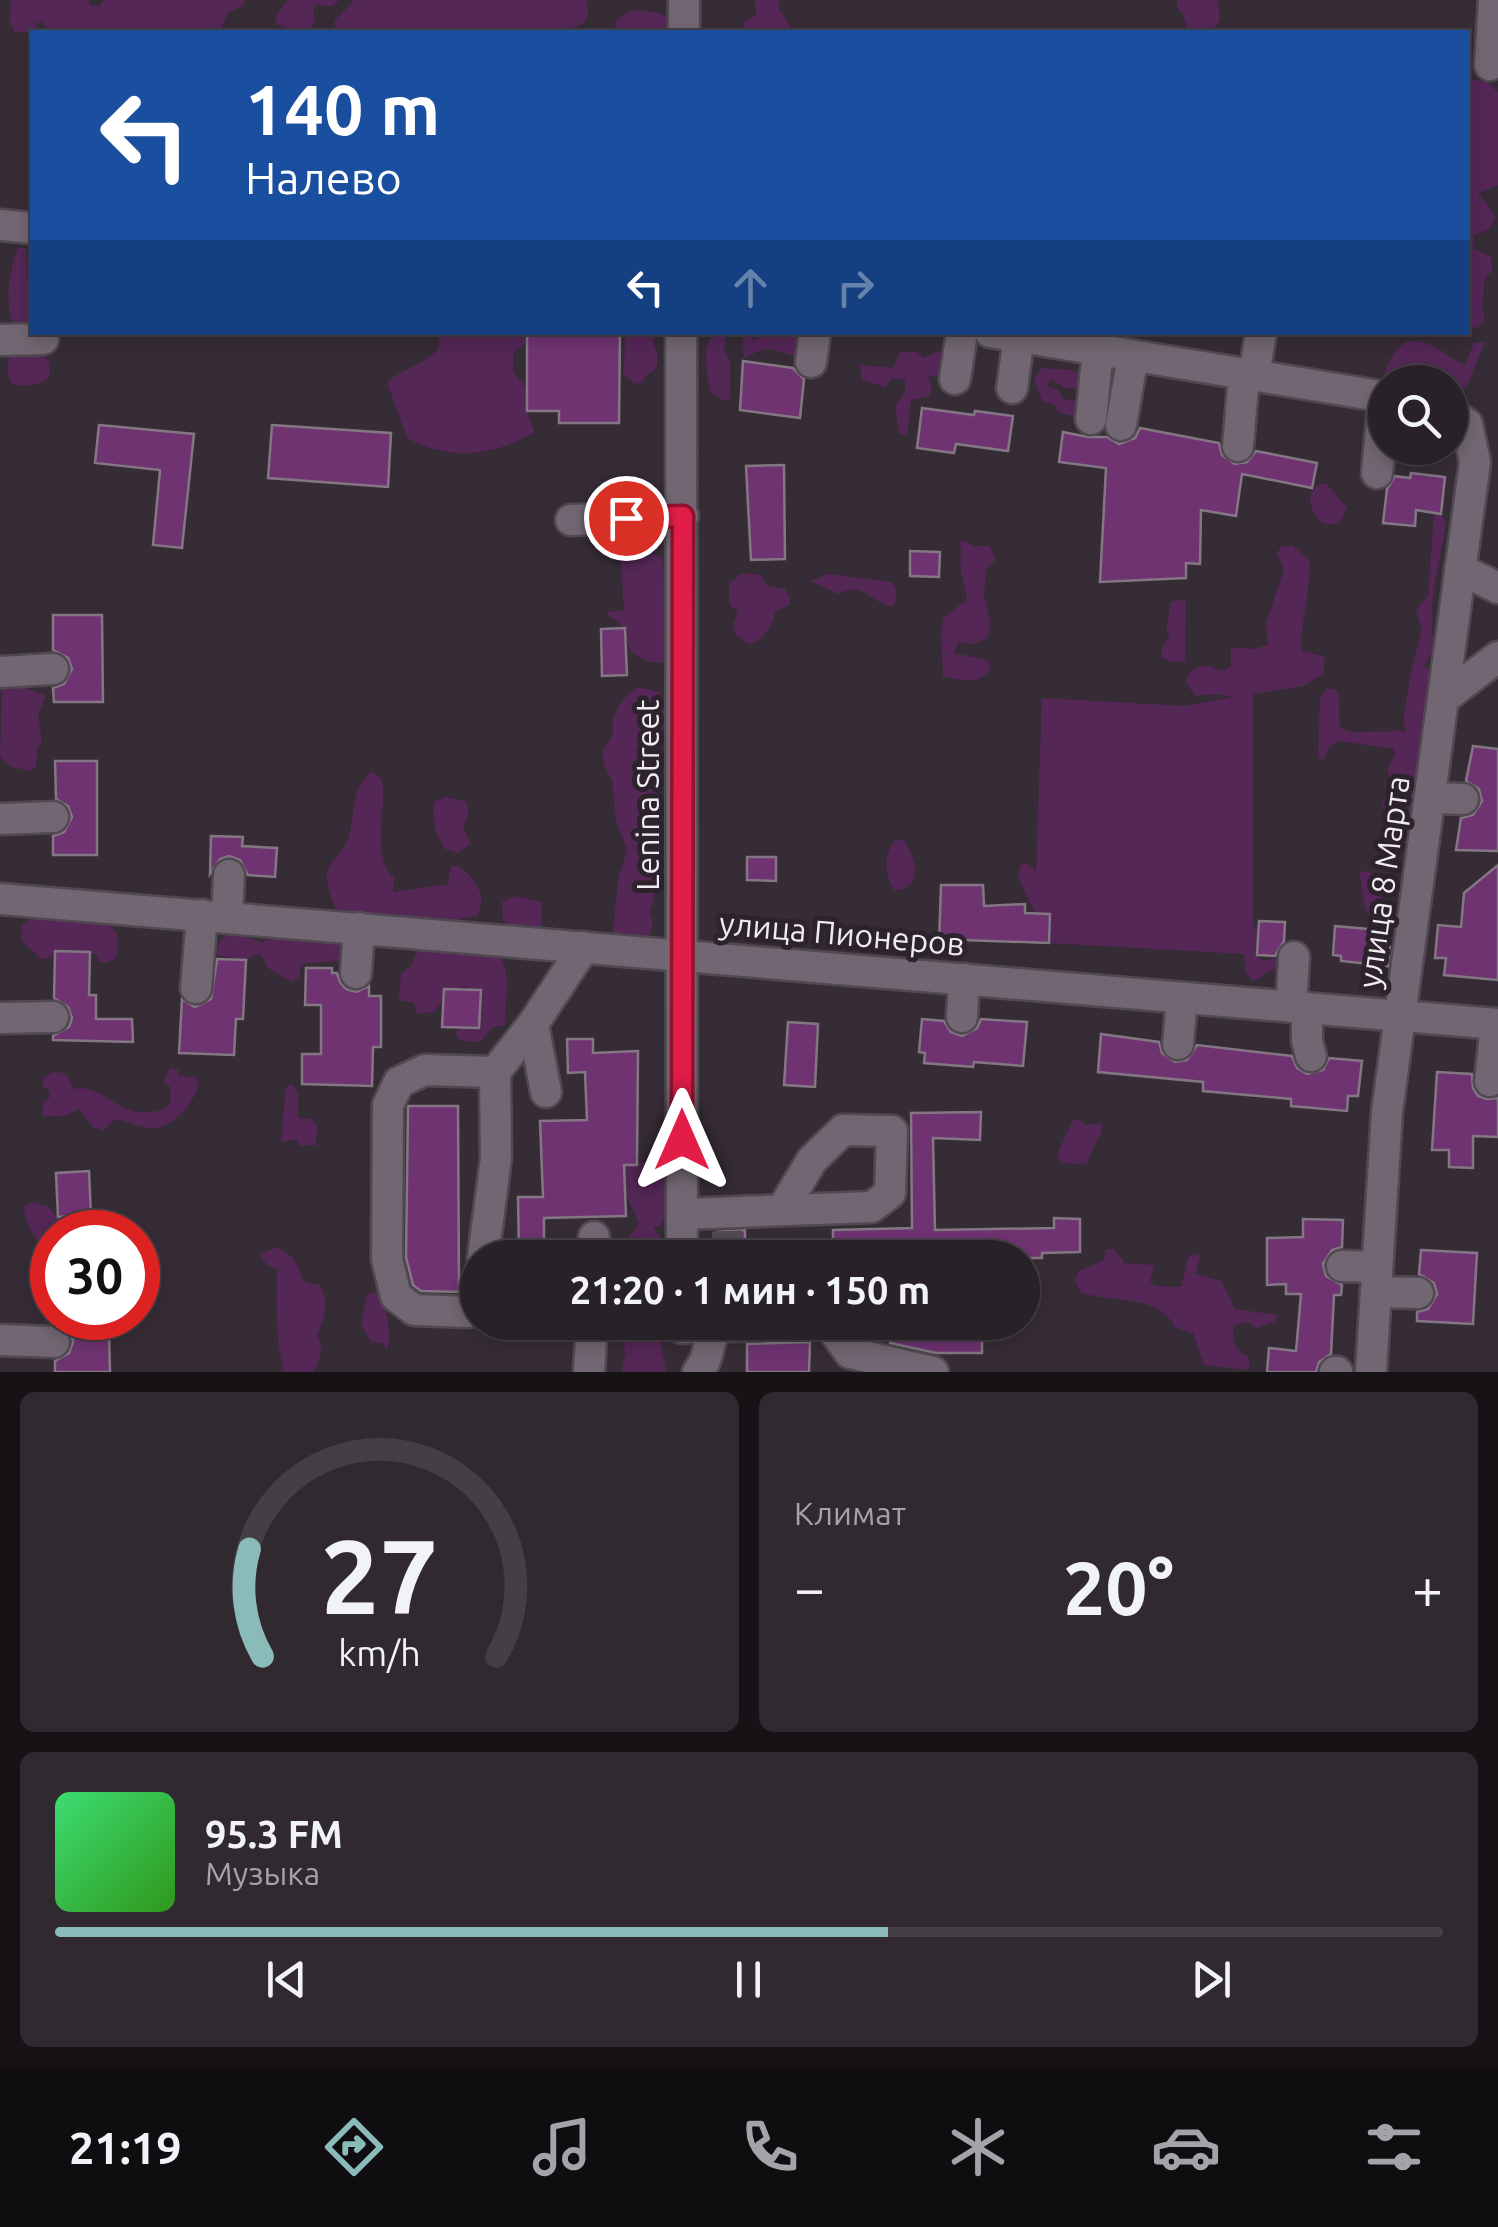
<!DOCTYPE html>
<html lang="ru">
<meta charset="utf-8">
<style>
:root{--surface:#282128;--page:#302930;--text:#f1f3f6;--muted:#a5a3a8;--line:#443e45;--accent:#8bbbb9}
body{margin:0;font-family:Ubuntu,sans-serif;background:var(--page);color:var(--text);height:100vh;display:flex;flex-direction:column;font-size:38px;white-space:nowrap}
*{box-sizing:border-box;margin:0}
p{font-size:32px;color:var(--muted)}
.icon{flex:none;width:55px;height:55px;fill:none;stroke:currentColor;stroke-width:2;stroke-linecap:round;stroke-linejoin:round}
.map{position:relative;height:1372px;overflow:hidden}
.sheet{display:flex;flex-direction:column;gap:20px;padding:20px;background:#161216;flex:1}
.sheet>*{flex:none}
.banner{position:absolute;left:30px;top:30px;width:1440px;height:305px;border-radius:0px;box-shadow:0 5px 15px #0003,0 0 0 2px var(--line);background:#1a4fa0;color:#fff;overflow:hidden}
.fabs{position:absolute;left:1368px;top:365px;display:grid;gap:20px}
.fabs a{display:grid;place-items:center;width:100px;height:100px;border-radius:50%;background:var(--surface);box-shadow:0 5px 15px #0003,0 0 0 2px var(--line);font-size:50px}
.speed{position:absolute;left:30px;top:1210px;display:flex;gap:20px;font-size:50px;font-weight:700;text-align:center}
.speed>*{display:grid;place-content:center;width:130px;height:130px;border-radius:50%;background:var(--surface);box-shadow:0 5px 15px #0003,0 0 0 2px var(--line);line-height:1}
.speed .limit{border:15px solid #d22;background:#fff;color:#111}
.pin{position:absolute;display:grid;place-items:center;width:85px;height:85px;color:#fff;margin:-42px;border:5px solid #fff;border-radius:50%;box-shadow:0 2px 10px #0007}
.me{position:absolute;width:110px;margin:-55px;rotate:0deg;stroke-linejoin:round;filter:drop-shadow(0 0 8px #0008)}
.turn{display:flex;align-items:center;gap:35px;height:210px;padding:0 50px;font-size:45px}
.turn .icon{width:130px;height:130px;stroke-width:2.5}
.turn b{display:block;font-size:70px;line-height:85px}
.lanes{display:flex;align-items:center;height:95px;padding:0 50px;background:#0003;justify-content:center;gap:50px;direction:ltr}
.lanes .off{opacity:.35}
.big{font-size:75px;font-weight:700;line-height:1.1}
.sheet .tile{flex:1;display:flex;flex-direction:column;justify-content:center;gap:15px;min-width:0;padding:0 35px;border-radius:15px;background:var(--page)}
.sheet .dial{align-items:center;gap:0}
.dial svg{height:260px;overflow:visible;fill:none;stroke:var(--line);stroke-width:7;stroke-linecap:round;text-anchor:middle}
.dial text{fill:var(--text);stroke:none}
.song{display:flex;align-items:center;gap:30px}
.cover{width:120px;height:120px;border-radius:15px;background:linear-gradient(135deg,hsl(140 70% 55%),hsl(110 70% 35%))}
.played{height:10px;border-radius:5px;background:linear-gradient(90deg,var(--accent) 60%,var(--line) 60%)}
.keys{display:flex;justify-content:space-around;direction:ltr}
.heat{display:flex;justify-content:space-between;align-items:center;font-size:55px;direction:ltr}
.sheet .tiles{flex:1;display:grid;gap:20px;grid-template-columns:1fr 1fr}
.tile:last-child{grid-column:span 2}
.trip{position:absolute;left:460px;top:1240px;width:580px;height:100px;border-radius:50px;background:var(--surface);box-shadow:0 5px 15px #0003,0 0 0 2px var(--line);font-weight:700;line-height:100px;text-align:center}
.tab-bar{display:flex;height:160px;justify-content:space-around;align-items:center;background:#100d10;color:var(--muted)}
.tab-bar .icon{width:70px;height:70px}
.tab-bar .current{color:var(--accent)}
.tab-bar b{font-size:45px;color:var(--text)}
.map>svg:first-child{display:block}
.green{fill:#542756}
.building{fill:#6f3372;stroke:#827782;stroke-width:2.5}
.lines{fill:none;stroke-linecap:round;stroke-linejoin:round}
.minor-tunnel{stroke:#524952;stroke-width:30;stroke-dasharray:30 15;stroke-linecap:butt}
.minor-casing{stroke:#504951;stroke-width:35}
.minor{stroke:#716671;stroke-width:30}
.route-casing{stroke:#92132f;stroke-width:25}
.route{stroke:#e11d48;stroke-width:18}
.labels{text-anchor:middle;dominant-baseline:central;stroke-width:10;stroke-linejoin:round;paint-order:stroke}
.street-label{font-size:32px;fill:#f2ecf2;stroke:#2c232c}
</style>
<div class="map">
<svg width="1498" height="1372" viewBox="0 0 1498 1372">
<rect width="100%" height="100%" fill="#362c36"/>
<g class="green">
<path d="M11 0H89L90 5 99 7 104 0H245L243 6C221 14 230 13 220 31L158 32V28L49 32 42 21 37 24V32H15L9 20Z"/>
<path d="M288 0H339L331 7 318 4 313 9 315 22 310 29C297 30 287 30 275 23L276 16Z"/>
<path d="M354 0H586C596 31 569 26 552 32H336L334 22Z"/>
<polygon points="755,0 779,0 778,7 791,28 790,32 741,32 745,21 756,15"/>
<polygon points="1177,0 1218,0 1220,21 1210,32 1188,32 1183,14 1177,7"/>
<polygon points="630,10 655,12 669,18 670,32 615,32 615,21"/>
<polygon points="1468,79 1486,82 1498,92 1498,185 1478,193 1496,217 1489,229 1474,235 1474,249 1491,257 1492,272 1485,276 1482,308 1485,321 1479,327 1468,329"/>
<path d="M18 248H26C26 277 32 299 32 329L16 328C3 306 9 271 18 248Z"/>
<path d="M716 332 726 333 724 351 730 361V399L724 401 710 391C708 371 699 348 716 332Z"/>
<path d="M432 333H527V343L513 352V371L527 389V411L534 432C495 457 448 461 407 438L387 382C404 367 425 365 439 348V336Z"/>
<path d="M625 333H657L653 342C659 356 662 369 645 376L644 382 635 384 624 375Z"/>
<path d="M737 333H747L753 340 767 333H801L798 357C771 351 771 343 744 359L742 335Z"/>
<path d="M1407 341C1437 340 1442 356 1465 365L1474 343 1485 342 1466 388 1430 381 1385 382 1384 391C1380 374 1393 350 1407 341Z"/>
<path d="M37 346 49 363 50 376C39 388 26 386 11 384L7 371 10 355Z"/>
<polygon points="939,351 973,361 975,371 968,381 928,375 932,389 928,397 911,400 907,435 899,433 895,407 905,391 905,380 892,378 885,387 862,380 860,365 892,368 901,352 916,352 924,358"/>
<path d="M1043 367C1056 371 1067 367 1079 373L1081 381 1076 388H1065L1050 379 1047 387 1058 390 1063 399 1078 401 1081 407 1073 416 1058 412 1055 405 1042 401 1034 378Z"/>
<path d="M1326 483 1347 508 1339 523C1320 528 1311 516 1310 496L1316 486Z"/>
<path d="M1434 513 1441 514 1446 523C1440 562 1425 610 1435 647L1424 666 1432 672 1429 699 1422 718 1424 733 1419 805 1409 820 1415 829 1409 845 1392 838 1391 825 1382 803 1391 781 1387 770 1395 755 1394 749 1340 741 1329 746 1323 762 1318 757 1320 698 1327 688 1337 690C1341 703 1337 716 1341 728L1351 732 1406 731 1403 722 1410 677 1422 629 1416 610 1428 596Z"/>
<path d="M965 541 973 546H989L996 559 986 569 984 595 991 623 988 638 972 644 958 643 954 653 987 660 991 669C979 685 960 681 943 676L941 631 944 617 967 600C966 590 964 585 962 575 959 566 962 553 960 542Z"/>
<path d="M1292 545 1310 560C1311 591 1300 620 1302 651L1325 657 1323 674 1303 686 1253 694V927L1259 928 1257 955 1262 961 1283 957V969L1266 972 1261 978 1252 980 1246 973 1244 954 1049 943 1050 914 1035 913 1018 877 1020 865 1028 863 1036 871 1042 698 1185 706 1233 697 1217 694 1195 696 1185 681 1191 671 1204 665 1223 671 1231 666V647L1254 649 1268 645 1266 623 1284 570 1277 553 1281 547Z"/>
<path d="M640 549 662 557 664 587 690 627 674 663 649 662 631 652C624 636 627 623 609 617L607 612 624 610 620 551Z"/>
<path d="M742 573 761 575 767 586 785 589 790 598 789 605 776 611C771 628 765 638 749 644L736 635 733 624 738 612 729 604V584Z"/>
<path d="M828 574 891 582 896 589V602L891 607C872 602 861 581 838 594L811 581Z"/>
<polygon points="1186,598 1185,661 1172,662 1161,657 1162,648 1170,635 1166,630 1171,602"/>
<polygon points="7,679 18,679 26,688 46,696 38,715 42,742 37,749 36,766 31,771 12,767 0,757 2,688"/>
<path d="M636 688C672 688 667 706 662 734L650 741 644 756 632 761C640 775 657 784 660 800 664 822 649 843 650 865 652 887 659 889 649 912L653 922 650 935 626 937 613 933 618 880 627 850 616 821 612 780 604 765 603 750 613 735C609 717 621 698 636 688Z"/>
<path d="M372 772 381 778C389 804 369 854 394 878L393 892 448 884 451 866H458C475 878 489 896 477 916L459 919 449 929 343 927C338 913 329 896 327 881 325 862 342 855 348 839 355 817 351 786 372 772Z"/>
<polygon points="446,797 467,802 468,816 463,828 471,843 458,853 445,849 435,831 433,802"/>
<path d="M895 840H903C916 856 925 890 894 890 884 874 883 854 895 840Z"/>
<polygon points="1368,871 1393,886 1391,893 1380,896 1382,905 1400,909 1399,923 1374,922 1365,909 1359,872"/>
<polygon points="515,896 542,902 542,929 515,931 503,921 502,902"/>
<path d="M44 914C73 917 132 912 116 958L106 963 99 962 96 954 55 951 51 957 41 959 21 940 22 926 33 917Z"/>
<path d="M237 932 261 943C285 933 277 933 300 940 312 943 327 940 341 945L345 955 338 961 301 964 300 976 292 982 268 968 260 954 251 956 245 965V960L217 955 216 948 226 934Z"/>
<path d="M441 942 499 953C513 981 504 996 505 1025L493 1027 480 1042 462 1041 456 1035 458 1027H479C480 1008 485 994 464 986L452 990 434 1012 417 1014 414 1003 399 1000 401 973 411 966 417 952Z"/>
<path d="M170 1068 178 1070 179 1076 195 1077 199 1083C196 1100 175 1126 155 1128 143 1129 127 1122 115 1119L103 1131 93 1127 79 1109 67 1115 43 1117V1103L50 1097V1091L43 1086V1078L55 1071 66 1074 74 1089C99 1084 113 1108 136 1112 144 1113 153 1111 161 1111L170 1103V1087L163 1082Z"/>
<polygon points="291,1084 298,1092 298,1118 311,1119 317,1125 316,1145 299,1146 297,1139 281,1142 286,1087"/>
<polygon points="1073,1120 1081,1120 1085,1125 1101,1123 1101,1132 1086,1164 1062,1163 1057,1155"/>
<polygon points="646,1162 665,1171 671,1207 660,1226 653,1227 662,1239 659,1254 634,1257 629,1253 628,1240 639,1223 625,1193 624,1165"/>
<polygon points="30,1202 47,1206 58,1217 79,1223 89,1232 52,1232 49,1244 39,1244 29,1227 23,1208"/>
<path d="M278 1247C281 1249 290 1255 292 1257 303 1271 296 1285 319 1284 330 1302 325 1316 317 1335 324 1349 321 1359 313 1372H284C275 1339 277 1303 277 1269L267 1265 260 1254Z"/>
<path d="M1106 1249H1114L1125 1263 1154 1265 1150 1281 1155 1286 1181 1287 1188 1258 1191 1254 1200 1256 1195 1274 1221 1281 1235 1309 1277 1315 1275 1322 1255 1328 1248 1322 1234 1325C1231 1341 1234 1349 1249 1357V1370L1204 1365 1193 1333 1176 1328C1156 1292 1116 1305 1080 1292L1075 1280 1079 1271 1104 1260Z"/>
<path d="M379 1291C386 1306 393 1335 387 1350L382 1343 372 1342 361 1325 367 1295Z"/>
<polygon points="622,1323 667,1323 660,1336 666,1372 622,1372 625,1354"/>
</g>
<g class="building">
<polygon points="527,332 620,332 619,423 559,423 559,411 527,411"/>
<polygon points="743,361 793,368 804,379 800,418 740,410"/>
<polygon points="922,408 974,415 975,411 1013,416 1008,451 956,444 954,453 917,448"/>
<polygon points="99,425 194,434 182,548 153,545 160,470 95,463"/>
<polygon points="272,425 391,433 388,487 268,478"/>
<polygon points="1140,428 1219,443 1222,455 1235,464 1247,462 1256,451 1317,463 1312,488 1242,474 1236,516 1201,510 1200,564 1186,563 1186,578 1100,582 1106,468 1059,462 1063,432 1088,437 1107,437 1119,444 1135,438"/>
<polygon points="784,465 785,559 751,560 746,466"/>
<polygon points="1411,473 1445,477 1441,514 1416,510 1415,526 1383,523 1387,489 1395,476 1410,478"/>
<polygon points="910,551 940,552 939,577 910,576"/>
<polygon points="53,615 102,615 103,702 54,702 53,688 64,684 72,669 68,658 53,650"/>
<polygon points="625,628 627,675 602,676 601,629"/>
<polygon points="1473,746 1498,749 1498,851 1456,850 1461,818 1473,815 1482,801 1479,789 1466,781"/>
<polygon points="55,761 97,761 97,855 53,855 53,836 64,832 72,817 68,806 56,799"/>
<polygon points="211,836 243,837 242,846 277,848 275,877 248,875 240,860 229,856 220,859 210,874"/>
<polygon points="747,857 776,857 776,881 747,880"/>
<polygon points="1498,865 1498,980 1444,975 1446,958 1435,958 1438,925 1461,927 1464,893"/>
<polygon points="941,885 983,885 984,906 1025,904 1025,913 1050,914 1049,943 963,940 963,945 939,944"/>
<polygon points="1259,921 1285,922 1284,941 1275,956 1257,955"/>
<polygon points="1335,926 1391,931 1388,966 1341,961 1341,956 1333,955"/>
<polygon points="55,951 90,952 89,995 96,995 96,1019 132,1019 133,1042 53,1040 53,1036 69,1027 72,1018 68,1007 54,998"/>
<polygon points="217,959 246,960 243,1019 236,1019 234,1055 179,1053 182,999 195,1007 211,999"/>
<polygon points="306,968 332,968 332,973 337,973 340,982 346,989 356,992 369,986 369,996 381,996 381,1047 373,1047 372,1086 302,1084 302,1054 321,1054 321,1005 305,1005"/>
<polygon points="444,989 481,990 479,1028 442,1027"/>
<polygon points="922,1019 944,1021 951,1032 962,1036 977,1028 981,1019 1027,1022 1023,1066 974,1062 973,1067 924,1063 925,1053 919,1052"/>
<polygon points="788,1022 818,1024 815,1087 784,1085"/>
<polygon points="1101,1034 1159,1042 1162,1053 1175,1062 1187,1060 1197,1045 1292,1056 1297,1068 1307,1074 1323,1070 1329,1058 1362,1061 1358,1096 1348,1096 1347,1111 1291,1106 1291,1099 1203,1091 1203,1082 1098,1072"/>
<polygon points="567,1039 593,1039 593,1053 638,1051 637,1165 624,1165 626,1216 544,1218 544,1258 519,1258 518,1197 543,1197 540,1121 587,1120 585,1072 568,1073"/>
<polygon points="1437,1072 1472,1074 1473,1088 1478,1096 1487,1099 1498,1098 1498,1137 1473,1136 1473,1168 1449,1167 1449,1150 1432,1150"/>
<polygon points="408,1106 458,1106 459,1292 421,1291 413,1285 406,1257"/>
<polygon points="981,1112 980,1140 933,1138 935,1230 1054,1228 1054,1218 1080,1219 1080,1252 1042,1253 1042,1258 833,1258 833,1230 912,1228 911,1113"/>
<polygon points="89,1171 91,1215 58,1217 56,1173"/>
<polygon points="1303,1219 1343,1220 1342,1247 1332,1250 1323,1264 1326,1276 1342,1285 1341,1295 1334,1295 1331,1354 1319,1362 1316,1372 1267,1372 1269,1348 1296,1351 1301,1294 1286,1294 1286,1284 1267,1285 1267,1238 1303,1237"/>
<polygon points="745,1230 745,1258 717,1258 717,1232"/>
<polygon points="1421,1250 1477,1253 1473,1324 1417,1321 1417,1312 1428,1309 1437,1294 1434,1283 1419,1274"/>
<polygon points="54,1318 97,1318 98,1334 109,1334 110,1372 55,1372 55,1361 69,1353 73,1342 70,1332 54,1323"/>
<polygon points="890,1322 982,1322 982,1353 936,1353 890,1343"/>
<polygon points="810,1342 809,1372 747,1372 747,1344"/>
</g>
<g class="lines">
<polyline class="minor-tunnel" points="727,1231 728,1258"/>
<defs>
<g id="minor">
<polyline points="684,32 684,0"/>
<polyline points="1490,65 1494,0"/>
<polyline points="0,225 32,228"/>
<polyline points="681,332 682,1258"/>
<polyline points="990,332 1385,397"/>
<polyline points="0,340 43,339"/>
<polyline points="811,362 815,332"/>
<polyline points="1254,376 1261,332"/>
<polyline points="955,379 962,332"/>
<polyline points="1012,388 1019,337"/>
<polyline points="1091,419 1098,350"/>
<polyline points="1121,425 1133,356"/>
<polyline points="1238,446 1244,374"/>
<polyline points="1377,473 1384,397"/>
<polyline points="571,520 683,516"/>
<polyline points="1460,569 1498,588"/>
<polyline points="0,672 53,669"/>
<polyline points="1443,699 1498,657"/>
<polyline points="1430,798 1463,799"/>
<polyline points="0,819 53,817"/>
<polyline points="0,899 1498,1024"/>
<polyline points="227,918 229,875"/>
<polyline points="356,973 359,928"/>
<polyline points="196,988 202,915"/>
<polyline points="1291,1007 1294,957"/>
<polyline points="1307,1008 1307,1041 1311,1056"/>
<polyline points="962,1017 964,979"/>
<polyline points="0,1018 53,1017"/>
<polyline points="1178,1044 1182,998"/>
<polyline points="1490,1081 1496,1024"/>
<polyline points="546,1092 533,1024 584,947"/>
<polyline points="682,1214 872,1207 890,1193 892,1131 843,1130 812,1160 782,1210"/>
<polyline points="483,1258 496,1158 495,1072 533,1024"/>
<polyline points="594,1258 594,1237"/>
<polyline points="1342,1266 1377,1267"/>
<polyline points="1376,1292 1418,1293"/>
<polyline points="478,1299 468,1312 414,1310 396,1296 387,1259 388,1105 399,1082 425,1070 495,1072"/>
<polyline points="829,1324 850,1353 933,1372"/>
<polyline points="682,1328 829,1322"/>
<polyline points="0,1340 54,1342"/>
<polyline points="589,1372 592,1322"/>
<polyline points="698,1372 705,1361 716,1322"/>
<polyline points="1335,1372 1337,1372"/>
<polyline points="1371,1372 1387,1112 1475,462 1467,424 1450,413"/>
</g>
</defs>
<use href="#minor" class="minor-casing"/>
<use href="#minor" class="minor"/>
</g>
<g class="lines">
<defs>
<polyline id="route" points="626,518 683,516 682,1140"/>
</defs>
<use href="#route" class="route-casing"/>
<use href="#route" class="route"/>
</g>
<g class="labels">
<g class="street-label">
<text transform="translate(647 795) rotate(-90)">Lenina Street</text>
<text transform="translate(1383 882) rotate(-82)">улица 8 Марта</text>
<text transform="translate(842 933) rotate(5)">улица Пионеров</text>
</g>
</g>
</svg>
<div class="fabs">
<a><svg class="icon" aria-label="search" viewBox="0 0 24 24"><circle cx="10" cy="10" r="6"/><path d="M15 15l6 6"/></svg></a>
</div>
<div class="speed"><div class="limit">30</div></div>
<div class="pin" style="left:626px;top:518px;background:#d93025"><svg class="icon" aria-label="arrive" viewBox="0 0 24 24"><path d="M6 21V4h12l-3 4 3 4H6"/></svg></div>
<svg class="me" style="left:682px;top:1140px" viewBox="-20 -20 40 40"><path d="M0-17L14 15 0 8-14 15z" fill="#e11d48" stroke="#fff" stroke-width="4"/></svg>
<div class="trip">21:20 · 1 мин · 150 m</div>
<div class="banner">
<div class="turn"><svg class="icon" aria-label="left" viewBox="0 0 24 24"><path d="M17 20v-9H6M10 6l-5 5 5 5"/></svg><div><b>140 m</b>Налево</div></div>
<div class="lanes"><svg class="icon" aria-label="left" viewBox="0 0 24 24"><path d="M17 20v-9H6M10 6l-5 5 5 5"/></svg><svg class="icon off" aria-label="ahead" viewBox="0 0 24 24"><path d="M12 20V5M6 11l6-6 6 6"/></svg><svg class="icon off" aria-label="right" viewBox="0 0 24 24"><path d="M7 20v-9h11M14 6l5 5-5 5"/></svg></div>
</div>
</div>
<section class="sheet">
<div class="tiles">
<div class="tile dial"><svg viewBox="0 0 100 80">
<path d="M14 69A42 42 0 1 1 86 69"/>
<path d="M14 69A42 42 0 0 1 10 36" stroke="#8bbbb9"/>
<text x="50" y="56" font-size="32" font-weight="700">27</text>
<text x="50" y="72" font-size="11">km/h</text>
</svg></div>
<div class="tile"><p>Климат</p>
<div class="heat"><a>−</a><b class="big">20°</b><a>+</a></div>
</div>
<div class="tile">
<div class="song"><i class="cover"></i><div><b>95.3 FM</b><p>Музыка</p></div></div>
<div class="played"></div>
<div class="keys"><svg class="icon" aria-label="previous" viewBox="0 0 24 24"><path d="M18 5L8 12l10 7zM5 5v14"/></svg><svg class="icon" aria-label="pause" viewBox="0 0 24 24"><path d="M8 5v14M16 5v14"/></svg><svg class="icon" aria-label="next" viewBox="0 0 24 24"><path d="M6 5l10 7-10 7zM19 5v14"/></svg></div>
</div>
</div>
</section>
<nav class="tab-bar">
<b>21:19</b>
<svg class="icon current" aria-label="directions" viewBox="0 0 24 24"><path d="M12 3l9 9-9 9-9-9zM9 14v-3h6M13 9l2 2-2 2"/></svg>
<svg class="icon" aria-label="music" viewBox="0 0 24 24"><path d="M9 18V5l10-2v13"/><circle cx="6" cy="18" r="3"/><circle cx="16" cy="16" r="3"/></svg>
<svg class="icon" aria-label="phone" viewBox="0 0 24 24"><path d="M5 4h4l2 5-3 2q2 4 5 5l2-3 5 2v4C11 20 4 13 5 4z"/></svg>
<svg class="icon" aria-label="climate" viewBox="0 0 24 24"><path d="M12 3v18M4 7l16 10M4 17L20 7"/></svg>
<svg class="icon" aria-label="car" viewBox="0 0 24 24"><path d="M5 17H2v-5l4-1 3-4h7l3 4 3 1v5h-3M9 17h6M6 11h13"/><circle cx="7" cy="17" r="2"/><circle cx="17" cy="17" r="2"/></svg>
<svg class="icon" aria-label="filters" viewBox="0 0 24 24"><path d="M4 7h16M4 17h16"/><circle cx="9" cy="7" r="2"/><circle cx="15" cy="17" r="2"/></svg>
</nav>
